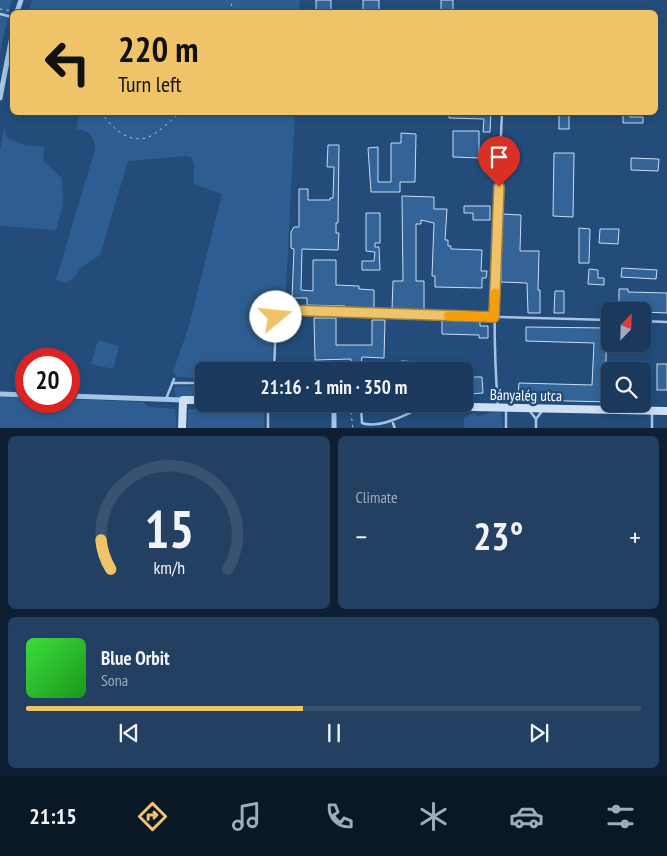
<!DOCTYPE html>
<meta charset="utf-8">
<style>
:root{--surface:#1a395c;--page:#234062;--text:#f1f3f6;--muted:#9facbb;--line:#385372;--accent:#efc469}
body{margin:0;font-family:"PT Sans Narrow",sans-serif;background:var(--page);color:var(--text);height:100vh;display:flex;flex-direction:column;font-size:19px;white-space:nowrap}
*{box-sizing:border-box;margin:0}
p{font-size:16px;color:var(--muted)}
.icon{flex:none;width:28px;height:28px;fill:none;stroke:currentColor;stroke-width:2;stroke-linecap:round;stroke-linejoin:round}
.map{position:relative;height:428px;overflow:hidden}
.details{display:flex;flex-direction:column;gap:8px;padding:8px;background:#0e1f33;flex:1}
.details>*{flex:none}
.guide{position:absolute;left:10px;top:10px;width:648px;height:105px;border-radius:8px;box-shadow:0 2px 8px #0003,0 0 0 1px var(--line);background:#efc469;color:#111;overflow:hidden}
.needle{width:32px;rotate:23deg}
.fabs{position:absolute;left:601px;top:302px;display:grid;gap:10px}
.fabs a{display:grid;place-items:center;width:50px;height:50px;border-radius:8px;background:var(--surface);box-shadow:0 2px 8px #0003,0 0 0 1px var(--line);font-size:25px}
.speed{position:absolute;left:15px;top:348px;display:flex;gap:10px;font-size:25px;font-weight:700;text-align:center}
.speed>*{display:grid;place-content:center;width:65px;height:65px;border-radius:50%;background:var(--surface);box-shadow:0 2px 8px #0003,0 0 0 1px var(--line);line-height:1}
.speed .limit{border:8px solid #d22;background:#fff;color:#111}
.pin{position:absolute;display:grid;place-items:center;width:42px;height:42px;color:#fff;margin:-51px -21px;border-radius:50% 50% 50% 0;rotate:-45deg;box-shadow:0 0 5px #0007}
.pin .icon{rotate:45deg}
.me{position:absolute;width:55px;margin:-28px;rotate:73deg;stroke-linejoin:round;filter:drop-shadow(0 0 4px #0008)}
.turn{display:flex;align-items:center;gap:18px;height:105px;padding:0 25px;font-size:22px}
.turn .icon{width:65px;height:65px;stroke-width:2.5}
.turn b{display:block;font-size:35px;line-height:42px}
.big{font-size:38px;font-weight:700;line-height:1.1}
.details .tile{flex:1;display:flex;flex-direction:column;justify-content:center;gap:8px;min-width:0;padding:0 18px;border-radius:8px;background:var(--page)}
.details .dial{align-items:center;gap:0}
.dial svg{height:130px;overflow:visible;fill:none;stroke:var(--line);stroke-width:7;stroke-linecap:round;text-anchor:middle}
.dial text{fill:var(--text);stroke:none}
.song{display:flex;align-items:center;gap:15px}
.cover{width:60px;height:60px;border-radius:8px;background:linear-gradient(135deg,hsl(120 70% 55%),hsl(120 70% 35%))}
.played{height:5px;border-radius:2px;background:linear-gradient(90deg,var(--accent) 45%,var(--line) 45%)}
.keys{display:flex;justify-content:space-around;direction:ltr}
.heat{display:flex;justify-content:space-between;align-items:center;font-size:28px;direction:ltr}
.details .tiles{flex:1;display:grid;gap:8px;grid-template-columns:1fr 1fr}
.tile:last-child{grid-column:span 2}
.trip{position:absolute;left:195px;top:362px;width:278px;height:50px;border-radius:8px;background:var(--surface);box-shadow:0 2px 8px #0003,0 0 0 1px var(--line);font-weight:700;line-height:50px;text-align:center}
.dock{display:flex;height:80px;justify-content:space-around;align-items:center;background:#0a1725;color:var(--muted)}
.dock .icon{width:35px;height:35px}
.dock .selected{color:var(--accent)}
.dock b{font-size:22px;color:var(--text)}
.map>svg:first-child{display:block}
.green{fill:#2e5e91}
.building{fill:#336397;stroke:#c8ddf4}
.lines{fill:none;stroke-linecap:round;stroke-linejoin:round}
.path{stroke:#a6c4e4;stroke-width:1;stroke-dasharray:2.5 4;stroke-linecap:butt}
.lane{stroke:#a6c4e4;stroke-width:2.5}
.street{stroke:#a6c4e4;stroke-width:5}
.secondary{stroke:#cfe0f4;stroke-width:8}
.route-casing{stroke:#9b7f44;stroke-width:12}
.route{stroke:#efc469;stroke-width:9}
.slow{stroke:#f59e0b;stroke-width:9}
.labels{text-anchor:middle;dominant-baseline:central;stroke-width:5;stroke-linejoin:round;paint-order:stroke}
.street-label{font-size:15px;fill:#fff;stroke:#234c7a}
</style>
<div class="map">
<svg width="667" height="429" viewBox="0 0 667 429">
<rect width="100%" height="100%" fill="#234c7a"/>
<g class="green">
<polygon points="0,0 12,0 0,52"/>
<polygon points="32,0 300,0 299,12 29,12"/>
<path d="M79 113H295L285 306H273L272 371H204V379L177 377 173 372 189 326 222 194 194 184V164L191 157 187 156 128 161 100 255 82 267 74 277 66 283 56 280 95 149C96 138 89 130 77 129Z"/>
<polygon points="5,124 6,137 24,145 44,147 43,161 62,178 63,204 56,230 0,226 0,150"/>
<polygon points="98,340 119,346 113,369 91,364"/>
<polygon points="178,386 204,386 204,398 176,397 174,389"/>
<polygon points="0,397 26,398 26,401 69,401 69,399 143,402 149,407 175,409 177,428 0,428"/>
<polygon points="190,409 264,411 264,428 187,428 188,410"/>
<polygon points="494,412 501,412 503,428 464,428 464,418 474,413 478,416"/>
</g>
<g class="building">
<rect x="316" y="0" width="15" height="12"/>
<rect x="363" y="0" width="16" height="12"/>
<rect x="441" y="0" width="12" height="12"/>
<polygon points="449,112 491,112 490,132 483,132 484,119 449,118"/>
<rect x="559" y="112" width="10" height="17"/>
<polygon points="623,112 630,112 630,117 643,117 643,123 623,123"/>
<polygon points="453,131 479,131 479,158 453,157"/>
<polygon points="401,133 416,134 415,182 400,182 400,192 371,192 368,148 378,147 378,182 391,182 391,143 401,143"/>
<polygon points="328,145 339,145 338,223 336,223 336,233 339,233 338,250 302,249 301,290 313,291 313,260 336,260 336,285 359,286 359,289 374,290 374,310 345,309 345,306 307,305 307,298 292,298 294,249 291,248 291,232 294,227 299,227 299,189 308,189 308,200 330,200 330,198 333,198 334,167 327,167"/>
<polygon points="554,153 574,153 573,217 553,216"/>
<polygon points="631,158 659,159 658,171 631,170"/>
<polygon points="402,196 434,197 434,209 447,209 445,240 448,240 448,246 451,246 451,249 482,250 481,271 487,271 486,278 482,278 482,288 435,287 435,276 432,276 434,223 421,220 421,224 416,224 416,281 424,281 424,310 392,310 393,281 403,281"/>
<polygon points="464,206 490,206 490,220 473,220 473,213 464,213"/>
<polygon points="366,213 380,213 380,243 375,243 375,247 379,247 380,270 362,270 362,261 374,261 375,252 366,251"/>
<polygon points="502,214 521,215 520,251 539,251 538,290 540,290 540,313 528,313 527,283 501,282"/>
<polygon points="579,228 590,229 589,263 579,263"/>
<polygon points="600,229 619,229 618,244 599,243"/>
<polygon points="622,268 657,270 656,279 621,277"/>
<polygon points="589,269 598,270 598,278 604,278 604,285 588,284"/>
<polygon points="619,289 628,289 628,292 667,293 667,313 619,311"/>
<polygon points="555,291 564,291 564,313 554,313"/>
<polygon points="314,318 336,318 336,345 372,345 372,320 385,320 384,358 362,357 360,371 351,371 351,359 315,360"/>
<polygon points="442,320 480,321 480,326 488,326 488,338 479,338 479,335 442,334"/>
<polygon points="526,327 607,328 605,389 610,389 610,402 529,400 529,395 518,395 519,383 592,385 594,343 526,341"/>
<polygon points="401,361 421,362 421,371 401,370"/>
<rect x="657" y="364" width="10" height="26"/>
<polygon points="465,377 482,377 483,393 470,394 470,390 465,390"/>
</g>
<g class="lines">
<g class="path">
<polyline points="0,9 12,11"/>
<polyline points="229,12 233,0"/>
<path d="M101 112C110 126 127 143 146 138 158 134 171 120 181 112"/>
<polyline points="208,406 264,408"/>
<polyline points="273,408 321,409"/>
<polyline points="351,412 353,429"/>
</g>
<g class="lane">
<polyline points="0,14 12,17"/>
<polyline points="642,321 667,322"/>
<polyline points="274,371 276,317 280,311 610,320"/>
<polyline points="172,383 204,383"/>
<polyline points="166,399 174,379"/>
<path d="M498 406C490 309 498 210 502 112"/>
<path d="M361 407 362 423C377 429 405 416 419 408"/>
<polyline points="506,410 506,429"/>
<polyline points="529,410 536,419"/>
<polyline points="393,423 395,429"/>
<polyline points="268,429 268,404"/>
<polyline points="536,429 536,419 542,411"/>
<polyline points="652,429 652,412"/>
</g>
<g class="street">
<polyline points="17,12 21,0"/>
<polyline points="0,98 12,36"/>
<polyline points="0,394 26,395"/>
<polyline points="69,396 183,400"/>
<polyline points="334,429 334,404"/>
</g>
<g class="secondary">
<polyline points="326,404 667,411"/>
<polyline points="182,429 183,400 204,400"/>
</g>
</g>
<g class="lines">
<defs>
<polyline id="route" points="276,317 277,313 285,310 494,317 499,187"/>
</defs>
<use href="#route" class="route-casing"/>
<use href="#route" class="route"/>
<polyline class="slow" points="448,316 494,317 495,293"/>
</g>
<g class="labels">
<g class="street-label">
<text transform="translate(526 395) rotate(1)">Bányalég utca</text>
</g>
</g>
</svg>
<div class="fabs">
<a><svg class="needle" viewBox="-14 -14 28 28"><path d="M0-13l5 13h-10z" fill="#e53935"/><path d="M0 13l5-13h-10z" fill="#9facbb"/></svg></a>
<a><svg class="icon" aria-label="search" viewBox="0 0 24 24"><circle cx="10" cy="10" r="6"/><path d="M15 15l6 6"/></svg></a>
</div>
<div class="speed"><div class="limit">20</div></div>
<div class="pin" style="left:499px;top:187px;background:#d93025"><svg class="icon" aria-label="arrive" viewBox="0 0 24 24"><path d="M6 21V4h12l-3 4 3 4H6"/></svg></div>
<svg class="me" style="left:276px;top:317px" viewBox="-20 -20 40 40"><circle r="19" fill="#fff"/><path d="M0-13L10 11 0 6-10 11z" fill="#efc469"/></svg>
<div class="trip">21:16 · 1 min · 350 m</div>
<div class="guide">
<div class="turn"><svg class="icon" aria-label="left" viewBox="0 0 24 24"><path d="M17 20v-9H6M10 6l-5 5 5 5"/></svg><div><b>220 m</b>Turn left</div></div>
</div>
</div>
<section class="details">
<div class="tiles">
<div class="tile dial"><svg viewBox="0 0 100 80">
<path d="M14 69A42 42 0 1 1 86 69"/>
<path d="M14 69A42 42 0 0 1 8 51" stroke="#efc469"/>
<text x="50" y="56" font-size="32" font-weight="700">15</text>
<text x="50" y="72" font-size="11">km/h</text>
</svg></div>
<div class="tile"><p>Climate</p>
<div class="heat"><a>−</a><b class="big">23°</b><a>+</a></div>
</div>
<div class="tile">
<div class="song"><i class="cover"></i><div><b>Blue Orbit</b><p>Sona</p></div></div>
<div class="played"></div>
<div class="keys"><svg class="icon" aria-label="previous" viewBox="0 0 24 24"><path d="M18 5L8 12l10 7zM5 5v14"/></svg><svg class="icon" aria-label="pause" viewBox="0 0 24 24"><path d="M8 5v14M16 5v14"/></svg><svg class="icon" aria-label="next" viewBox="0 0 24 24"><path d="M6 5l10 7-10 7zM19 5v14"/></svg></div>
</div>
</div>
</section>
<nav class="dock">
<b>21:15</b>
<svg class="icon selected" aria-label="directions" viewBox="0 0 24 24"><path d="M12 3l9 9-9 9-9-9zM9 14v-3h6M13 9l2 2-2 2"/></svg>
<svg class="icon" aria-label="music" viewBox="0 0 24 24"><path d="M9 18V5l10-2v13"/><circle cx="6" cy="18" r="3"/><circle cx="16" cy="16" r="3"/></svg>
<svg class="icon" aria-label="phone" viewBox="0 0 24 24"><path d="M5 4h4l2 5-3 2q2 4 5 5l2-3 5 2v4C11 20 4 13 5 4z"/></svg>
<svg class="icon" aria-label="climate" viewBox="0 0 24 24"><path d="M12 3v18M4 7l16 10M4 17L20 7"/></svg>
<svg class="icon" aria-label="car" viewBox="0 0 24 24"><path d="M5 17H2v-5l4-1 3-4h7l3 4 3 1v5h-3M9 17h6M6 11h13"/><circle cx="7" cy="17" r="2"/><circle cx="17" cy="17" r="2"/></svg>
<svg class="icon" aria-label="filters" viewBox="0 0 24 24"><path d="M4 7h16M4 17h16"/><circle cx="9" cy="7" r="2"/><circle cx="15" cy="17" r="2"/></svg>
</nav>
